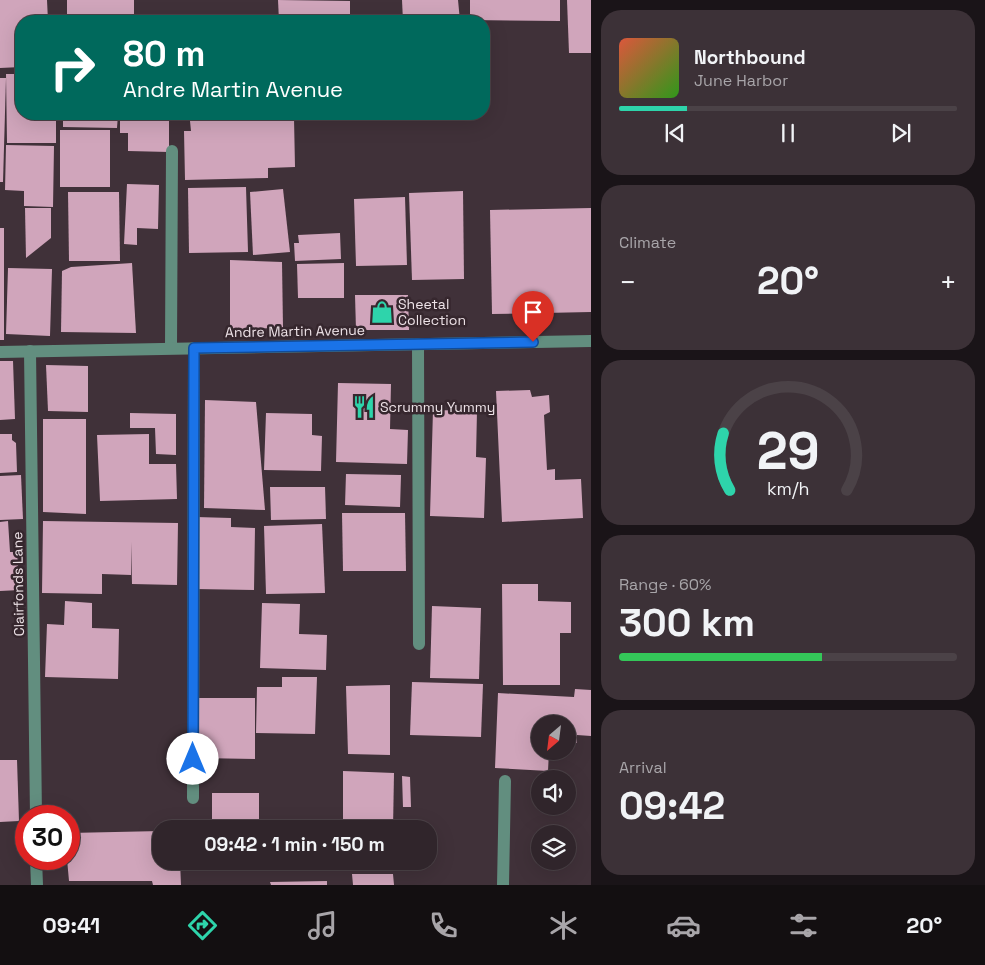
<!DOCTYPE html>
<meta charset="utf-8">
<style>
:root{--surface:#30252b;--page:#3c3137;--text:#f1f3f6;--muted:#a8a5a9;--line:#4b4247;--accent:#2ed4ab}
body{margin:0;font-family:"Space Grotesk",sans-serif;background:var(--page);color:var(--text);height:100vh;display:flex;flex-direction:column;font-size:19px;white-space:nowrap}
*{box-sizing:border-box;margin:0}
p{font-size:16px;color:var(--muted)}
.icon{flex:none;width:28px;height:28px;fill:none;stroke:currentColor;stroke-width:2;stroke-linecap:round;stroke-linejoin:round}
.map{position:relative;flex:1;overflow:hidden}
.sheet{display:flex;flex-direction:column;gap:10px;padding:10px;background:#1a1418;width:394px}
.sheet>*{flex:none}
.guide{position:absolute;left:15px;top:15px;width:475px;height:105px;border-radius:20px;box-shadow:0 5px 20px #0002,0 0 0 1px var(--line);background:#00695c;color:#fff;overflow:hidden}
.needle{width:32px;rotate:208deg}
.buttons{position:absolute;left:531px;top:715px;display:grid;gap:10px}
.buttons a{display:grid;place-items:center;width:45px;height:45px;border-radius:50%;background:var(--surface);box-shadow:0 5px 20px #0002,0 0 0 1px var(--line);font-size:25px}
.speed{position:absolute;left:15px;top:805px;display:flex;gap:10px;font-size:25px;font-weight:700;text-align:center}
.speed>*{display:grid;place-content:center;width:65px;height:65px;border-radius:50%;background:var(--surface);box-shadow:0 5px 20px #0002,0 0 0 1px var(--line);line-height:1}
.speed .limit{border:8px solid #d22;background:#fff;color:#111}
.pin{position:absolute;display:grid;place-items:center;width:42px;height:42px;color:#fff;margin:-51px -21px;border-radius:50% 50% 50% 0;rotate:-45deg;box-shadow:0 0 5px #0007}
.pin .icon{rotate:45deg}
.me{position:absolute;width:55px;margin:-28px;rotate:0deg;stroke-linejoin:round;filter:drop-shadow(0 0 4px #0008)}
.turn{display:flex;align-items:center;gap:18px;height:105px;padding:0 25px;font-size:22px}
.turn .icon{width:65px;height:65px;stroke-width:2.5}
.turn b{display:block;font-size:35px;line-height:42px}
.big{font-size:38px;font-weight:600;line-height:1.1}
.sheet .tile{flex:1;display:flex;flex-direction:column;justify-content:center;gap:8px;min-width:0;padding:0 18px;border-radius:20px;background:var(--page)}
.sheet .dial{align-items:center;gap:0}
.dial svg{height:130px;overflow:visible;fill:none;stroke:var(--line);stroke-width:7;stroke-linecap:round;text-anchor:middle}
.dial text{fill:var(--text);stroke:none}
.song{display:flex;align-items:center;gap:15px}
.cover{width:60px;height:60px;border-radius:8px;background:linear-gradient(135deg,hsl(10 70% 55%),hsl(110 70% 35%))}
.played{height:5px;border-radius:2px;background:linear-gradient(90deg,var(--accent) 20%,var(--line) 20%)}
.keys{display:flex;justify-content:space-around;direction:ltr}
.heat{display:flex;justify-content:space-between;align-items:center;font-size:28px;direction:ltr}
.charge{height:8px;border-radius:4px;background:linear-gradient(90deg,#34c759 60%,var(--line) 0)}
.trip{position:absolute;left:152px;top:820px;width:285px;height:50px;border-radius:20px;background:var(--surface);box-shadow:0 5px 20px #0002,0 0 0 1px var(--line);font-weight:600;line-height:50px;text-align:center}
.tabs{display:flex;height:80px;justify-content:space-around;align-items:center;background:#130f11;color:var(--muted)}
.tabs .icon{width:35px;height:35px}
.tabs .on{color:var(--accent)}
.tabs b{font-size:22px;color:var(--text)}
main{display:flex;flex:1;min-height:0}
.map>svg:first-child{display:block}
.building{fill:#d0a5bb}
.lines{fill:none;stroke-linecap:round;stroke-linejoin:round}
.minor{stroke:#628e7f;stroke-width:12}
.route-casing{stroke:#114b97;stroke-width:12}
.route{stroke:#1a73e8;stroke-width:9}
.labels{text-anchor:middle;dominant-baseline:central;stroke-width:5;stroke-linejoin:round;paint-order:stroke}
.poi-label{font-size:14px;fill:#ede2e7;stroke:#36272e;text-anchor:start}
.street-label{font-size:14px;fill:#ede2e7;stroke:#36272e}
</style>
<main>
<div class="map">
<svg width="592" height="885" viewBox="0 0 592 885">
<rect width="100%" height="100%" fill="#403139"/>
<g class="building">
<polygon points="0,0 47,0 48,21 21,21 21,67 0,68"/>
<rect x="67" y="0" width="67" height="21"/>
<polygon points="278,0 350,1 350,21 279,21"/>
<polygon points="402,0 458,0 460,21 403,21"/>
<polygon points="470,0 560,0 560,21 470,20"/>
<polygon points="567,0 592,0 592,53 569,53"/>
<polygon points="6,74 21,74 21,114 56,114 56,143 7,143"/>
<polygon points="0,78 6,78 3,182 0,182"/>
<polygon points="63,114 118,114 117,128 63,127"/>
<polygon points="120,114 169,114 169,152 128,151 128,133 120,133"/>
<polygon points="194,114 270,114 270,115 194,117"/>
<polygon points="294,118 295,167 268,168 268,178 185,180 184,131 191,131 190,121"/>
<rect x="60" y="130" width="50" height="57"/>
<polygon points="6,145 54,146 53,207 24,206 24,191 5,190"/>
<polygon points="127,184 159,185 158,229 137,228 137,245 124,244"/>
<polygon points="246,187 248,252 189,253 188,188"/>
<polygon points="283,189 290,252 253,255 250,192"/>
<polygon points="463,191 464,279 412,280 409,193"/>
<polygon points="68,192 119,192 120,261 69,261"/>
<polygon points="405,197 407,265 356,266 354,199"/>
<polygon points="25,208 51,208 51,238 26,258"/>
<polygon points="592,208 592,312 492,314 490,210"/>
<rect x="0" y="228" width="4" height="112"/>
<polygon points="340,233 341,259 295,261 294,243 299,243 298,235"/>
<polygon points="230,260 282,262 283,328 230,329"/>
<polygon points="132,263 136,333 61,332 62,271 71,267"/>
<polygon points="344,263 344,298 298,298 297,264"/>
<polygon points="8,268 52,269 50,336 6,334"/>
<polygon points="355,295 408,295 409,330 356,330"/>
<polygon points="0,361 13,361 15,419 0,420"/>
<polygon points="46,365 88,366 88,412 48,411"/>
<polygon points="338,383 391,384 390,429 408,430 407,464 336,462"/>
<polygon points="530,390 532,397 549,395 550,412 544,415 547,470 555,469 555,480 581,479 583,518 502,522 496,391"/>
<polygon points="205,400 256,402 265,510 204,508"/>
<polygon points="433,410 477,411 476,457 486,458 484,518 430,516"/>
<polygon points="130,413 176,414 176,455 156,454 155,428 130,428"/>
<polygon points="266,413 312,414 312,435 322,436 321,471 264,470"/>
<polygon points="43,419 86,419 86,514 43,512"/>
<polygon points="0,434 12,434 12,440 16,443 17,472 0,473"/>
<polygon points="149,434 149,464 176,464 177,499 100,501 97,435"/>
<polygon points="346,474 401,475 400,507 345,505"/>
<polygon points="21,475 23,519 0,520 0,476"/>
<polygon points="270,487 325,487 326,519 271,520"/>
<polygon points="342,513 405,513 406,571 343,571"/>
<polygon points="196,517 231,518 231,527 255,528 254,590 195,589"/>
<polygon points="8,521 10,552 17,552 20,590 0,591 0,522"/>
<polygon points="43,521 178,523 177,585 132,584 131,542 131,575 102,574 102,594 42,593"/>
<polygon points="322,524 325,593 266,594 264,526"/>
<polygon points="502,584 538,584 538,601 571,602 571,633 560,633 560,685 503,685"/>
<polygon points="65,601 92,603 92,628 119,629 118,679 45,677 47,624 64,625"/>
<polygon points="262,603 300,604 299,634 327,635 326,670 260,668"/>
<polygon points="432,606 481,608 479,679 430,678"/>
<polygon points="282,677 317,677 315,734 256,733 257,687 282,687"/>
<polygon points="412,682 483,684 481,737 410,735"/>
<polygon points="390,685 390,755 348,754 346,686"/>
<polygon points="575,689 592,690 592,736 577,735 577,743 568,742 568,724 540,724 540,751 549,751 548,771 495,768 498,693 574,697"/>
<polygon points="199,698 255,698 255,759 199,758"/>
<polygon points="0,760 17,760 19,821 0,822"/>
<polygon points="343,771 394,773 393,829 343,829"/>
<polygon points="402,776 410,777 411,807 403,807"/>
<rect x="212" y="793" width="47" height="36"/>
<polygon points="161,831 161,861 180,861 181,885 153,885 152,881 69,881 67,859 69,859 69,833"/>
<rect x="355" y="861" width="71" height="6"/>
<polygon points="352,874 393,874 394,885 353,885"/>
<polygon points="327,881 327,885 271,885 270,882"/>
</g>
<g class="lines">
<g class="minor">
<polyline points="418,344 419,644"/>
<polyline points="171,348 172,151"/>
<polyline points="30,351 36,816"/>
<polyline points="0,352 592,341"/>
<polyline points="193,798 194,348"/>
<polyline points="36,859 37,885"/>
<polyline points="503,885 505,781"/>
</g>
</g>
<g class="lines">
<defs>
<polyline id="route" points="193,759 194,348 533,342"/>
</defs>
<use href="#route" class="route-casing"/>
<use href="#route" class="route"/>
</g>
<defs>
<symbol id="shop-bare" viewBox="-9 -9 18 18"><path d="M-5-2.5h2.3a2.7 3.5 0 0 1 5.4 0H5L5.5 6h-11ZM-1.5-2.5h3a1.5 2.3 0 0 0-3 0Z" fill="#2ed4ab" stroke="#36272e" stroke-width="2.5" paint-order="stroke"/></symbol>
<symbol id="restaurant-bare" viewBox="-9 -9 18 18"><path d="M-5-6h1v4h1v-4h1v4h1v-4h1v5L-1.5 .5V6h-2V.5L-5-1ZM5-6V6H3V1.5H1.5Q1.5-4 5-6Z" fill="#2ed4ab" stroke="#36272e" stroke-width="2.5" paint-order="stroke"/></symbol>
</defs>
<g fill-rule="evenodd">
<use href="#shop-bare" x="366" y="296" width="32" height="32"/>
<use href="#restaurant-bare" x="348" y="391" width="32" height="32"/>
</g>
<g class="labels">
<g class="poi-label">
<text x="398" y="304">Sheetal<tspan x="398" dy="16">Collection</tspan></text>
<text x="380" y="407">Scrummy Yummy</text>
</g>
<g class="street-label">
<text transform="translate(295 331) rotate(-1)">Andre Martin Avenue</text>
<text transform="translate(18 584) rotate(-91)">Clairfonds Lane</text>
</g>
</g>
</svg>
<div class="buttons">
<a><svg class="needle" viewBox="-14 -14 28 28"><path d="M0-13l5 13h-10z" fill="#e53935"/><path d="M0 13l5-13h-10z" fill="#a8a5a9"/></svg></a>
<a><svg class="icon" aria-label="sound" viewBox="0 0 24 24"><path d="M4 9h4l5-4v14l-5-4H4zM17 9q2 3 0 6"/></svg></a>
<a><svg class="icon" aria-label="layers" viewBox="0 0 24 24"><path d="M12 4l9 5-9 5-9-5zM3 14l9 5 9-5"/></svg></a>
</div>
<div class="speed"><div class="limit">30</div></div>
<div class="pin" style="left:533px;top:342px;background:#d93025"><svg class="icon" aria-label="arrive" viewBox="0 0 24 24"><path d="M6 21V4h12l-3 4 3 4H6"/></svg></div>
<svg class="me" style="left:193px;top:759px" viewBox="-20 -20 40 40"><circle r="19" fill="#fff"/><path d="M0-13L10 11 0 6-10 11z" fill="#1a73e8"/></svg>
<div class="trip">09:42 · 1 min · 150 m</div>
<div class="guide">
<div class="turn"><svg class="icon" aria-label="right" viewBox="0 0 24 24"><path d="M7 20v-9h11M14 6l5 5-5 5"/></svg><div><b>80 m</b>Andre Martin Avenue</div></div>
</div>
</div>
<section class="sheet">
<div class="tile">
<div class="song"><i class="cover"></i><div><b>Northbound</b><p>June Harbor</p></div></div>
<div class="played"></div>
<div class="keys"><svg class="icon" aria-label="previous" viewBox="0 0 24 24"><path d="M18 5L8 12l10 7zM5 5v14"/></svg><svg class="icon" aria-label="pause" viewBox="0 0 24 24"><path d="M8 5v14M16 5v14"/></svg><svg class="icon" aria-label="next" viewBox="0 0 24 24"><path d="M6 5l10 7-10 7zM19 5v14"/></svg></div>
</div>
<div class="tile"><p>Climate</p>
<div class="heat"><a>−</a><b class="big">20°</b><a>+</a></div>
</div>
<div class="tile dial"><svg viewBox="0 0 100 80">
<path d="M14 69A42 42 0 1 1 86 69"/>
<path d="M14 69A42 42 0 0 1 10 34" stroke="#2ed4ab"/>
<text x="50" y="56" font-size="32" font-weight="700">29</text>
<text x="50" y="72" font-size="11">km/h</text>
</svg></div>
<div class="tile"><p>Range · 60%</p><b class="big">300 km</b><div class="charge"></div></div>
<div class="tile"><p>Arrival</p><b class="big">09:42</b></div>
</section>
</main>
<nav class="tabs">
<b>09:41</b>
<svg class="icon on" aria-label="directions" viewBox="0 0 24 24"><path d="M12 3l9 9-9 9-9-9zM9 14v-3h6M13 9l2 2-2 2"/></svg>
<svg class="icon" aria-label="music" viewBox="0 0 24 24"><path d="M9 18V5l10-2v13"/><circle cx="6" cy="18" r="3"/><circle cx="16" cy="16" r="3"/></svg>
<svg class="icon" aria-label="phone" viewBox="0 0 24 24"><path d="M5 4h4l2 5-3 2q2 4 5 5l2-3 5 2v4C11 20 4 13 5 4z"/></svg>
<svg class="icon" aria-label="climate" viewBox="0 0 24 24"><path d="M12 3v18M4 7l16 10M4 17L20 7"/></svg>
<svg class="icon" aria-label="car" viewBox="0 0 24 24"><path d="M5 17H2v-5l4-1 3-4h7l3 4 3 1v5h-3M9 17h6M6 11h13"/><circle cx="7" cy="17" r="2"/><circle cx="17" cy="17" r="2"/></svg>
<svg class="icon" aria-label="filters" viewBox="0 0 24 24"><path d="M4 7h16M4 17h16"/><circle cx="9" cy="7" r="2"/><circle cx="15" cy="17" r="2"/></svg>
<b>20°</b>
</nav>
